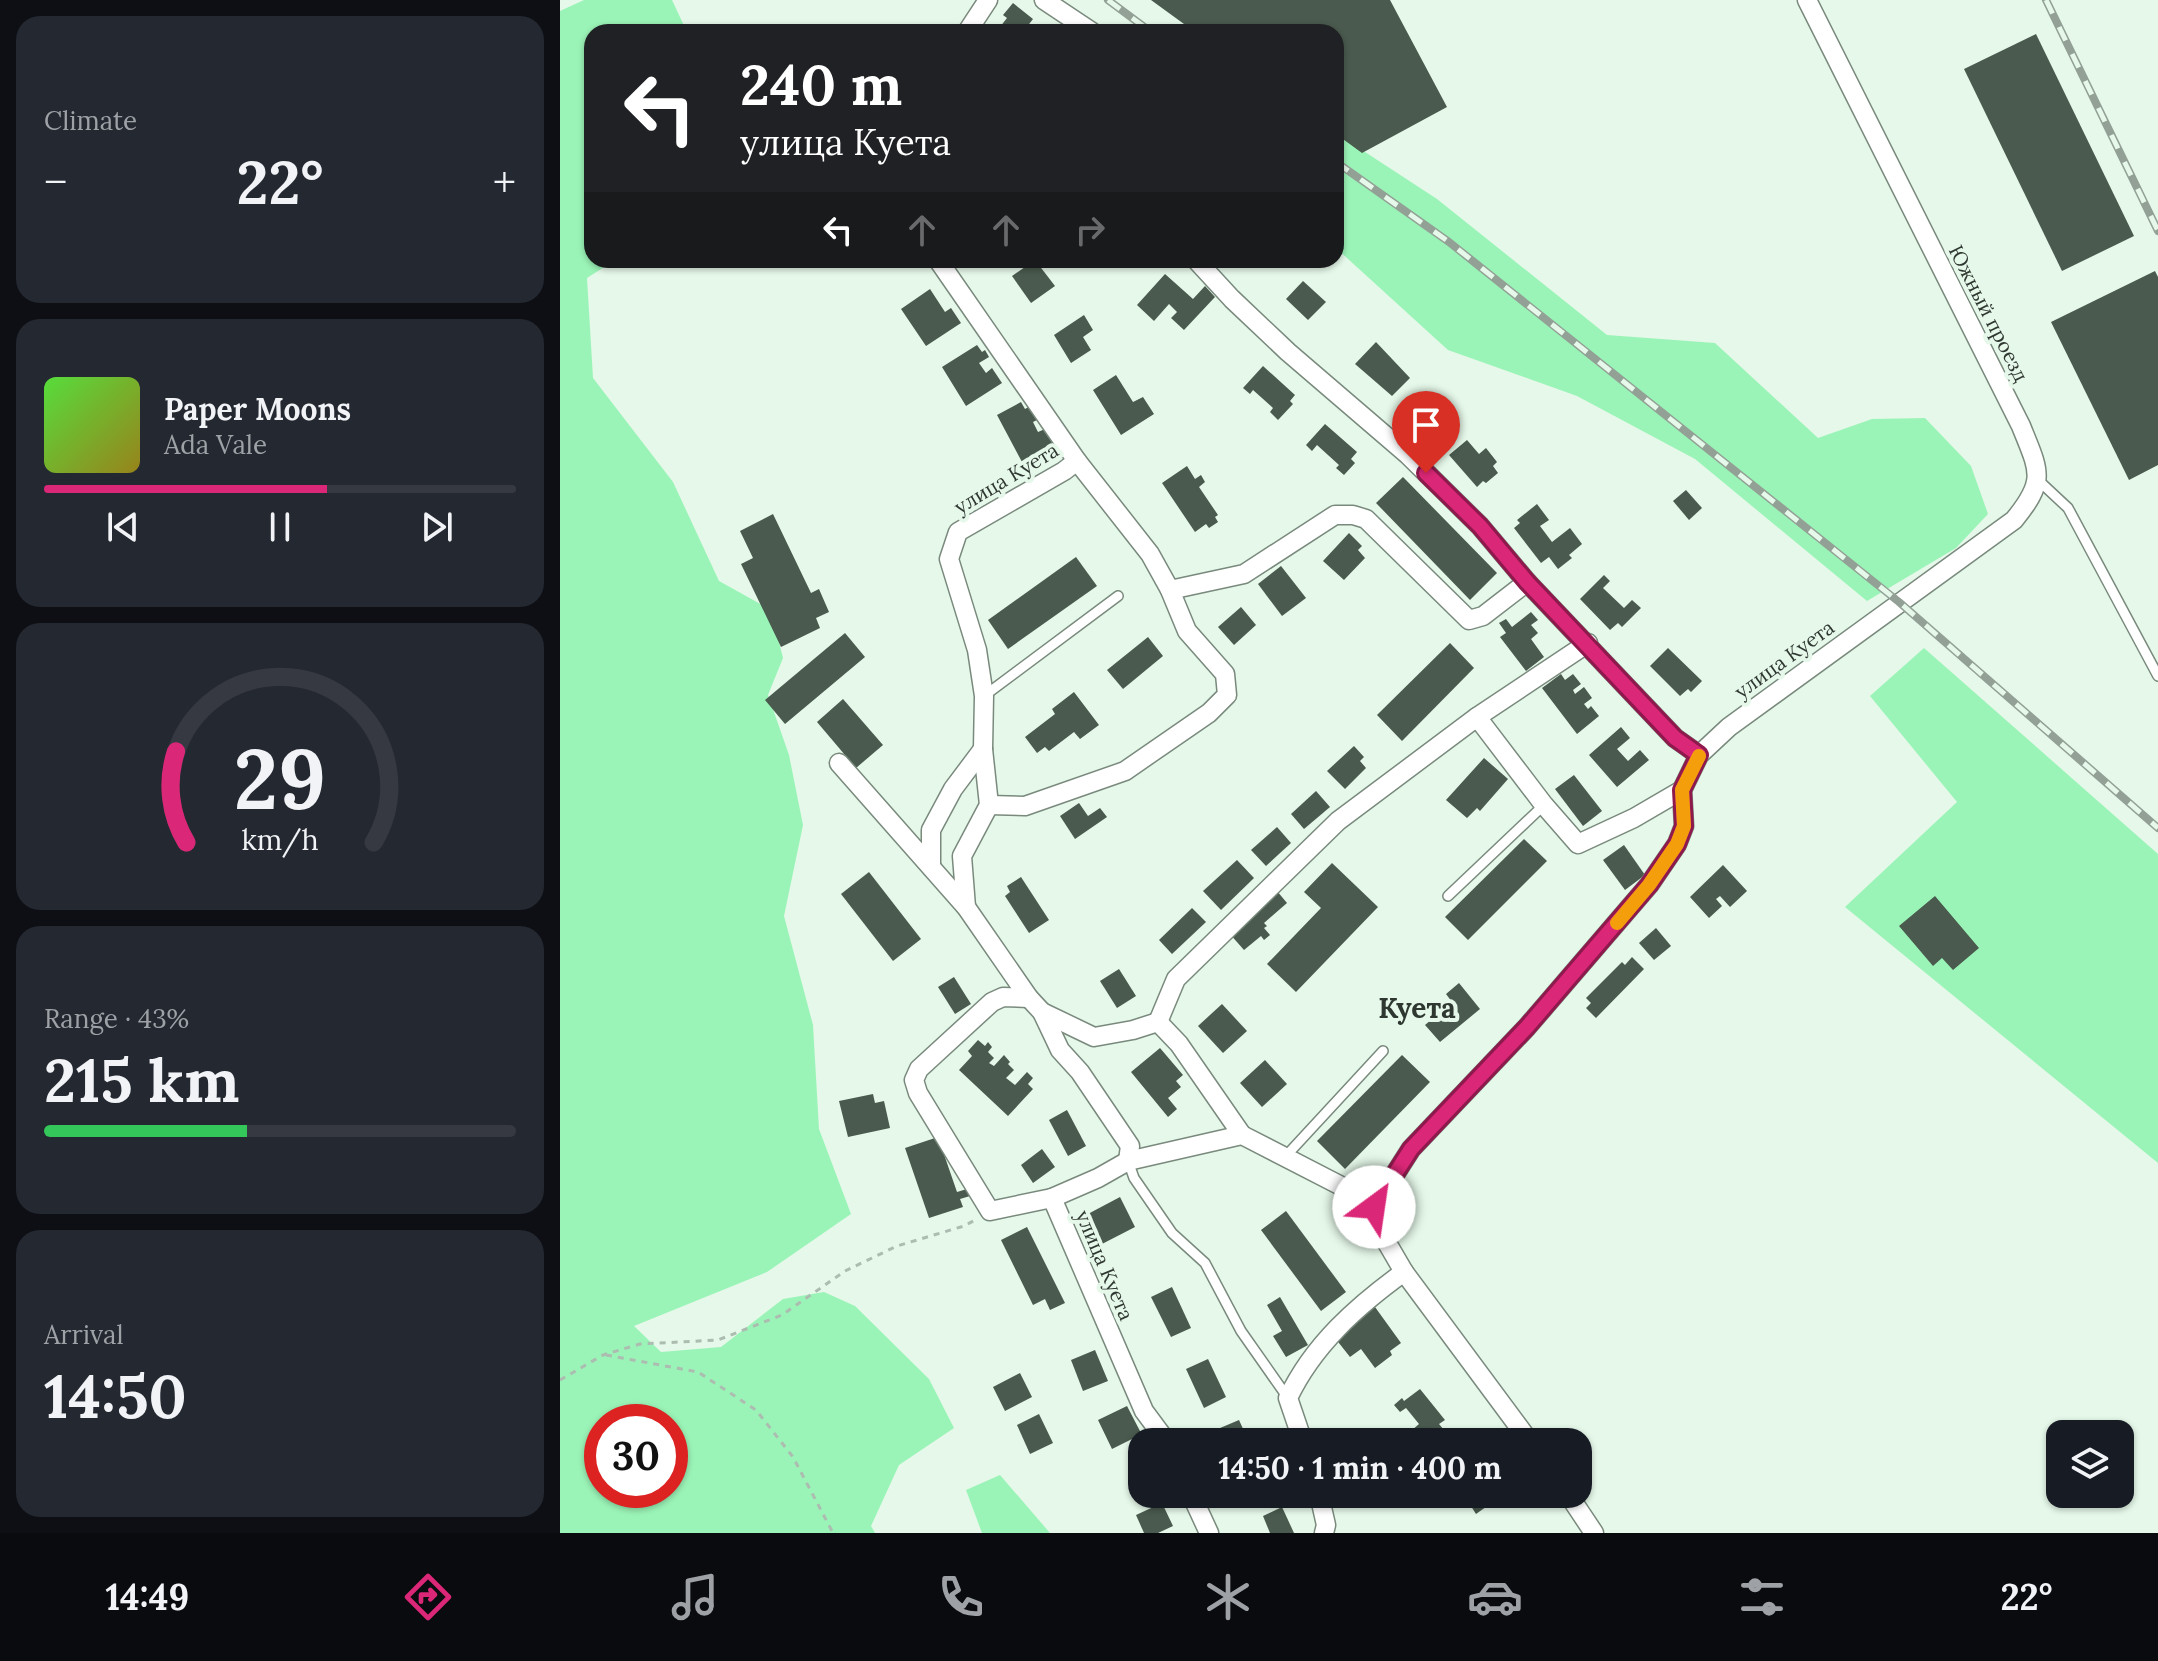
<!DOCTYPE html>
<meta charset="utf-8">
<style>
:root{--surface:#171b24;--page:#242831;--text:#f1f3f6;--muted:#9ea1a6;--line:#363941;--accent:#db2777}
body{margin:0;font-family:Lora,serif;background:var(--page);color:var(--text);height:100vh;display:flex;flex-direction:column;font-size:30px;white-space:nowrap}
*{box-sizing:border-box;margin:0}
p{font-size:26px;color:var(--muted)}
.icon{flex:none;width:44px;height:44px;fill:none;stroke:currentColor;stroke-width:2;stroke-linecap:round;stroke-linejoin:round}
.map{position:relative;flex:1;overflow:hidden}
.side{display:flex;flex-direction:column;gap:16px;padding:16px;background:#0d0f14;width:560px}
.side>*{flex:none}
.top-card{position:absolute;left:24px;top:24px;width:760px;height:244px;border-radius:24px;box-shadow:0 2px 6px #0004;background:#202124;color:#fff;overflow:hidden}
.tools{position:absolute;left:1486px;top:1420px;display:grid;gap:16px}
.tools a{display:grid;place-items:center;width:88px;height:88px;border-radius:16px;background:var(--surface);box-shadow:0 2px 6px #0004;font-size:40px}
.speed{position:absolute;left:24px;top:1404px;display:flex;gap:16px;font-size:40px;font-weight:700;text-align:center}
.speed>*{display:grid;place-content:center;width:104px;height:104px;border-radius:50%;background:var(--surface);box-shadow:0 2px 6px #0004;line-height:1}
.speed .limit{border:12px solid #d22;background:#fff;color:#111}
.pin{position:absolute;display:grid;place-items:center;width:68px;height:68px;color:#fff;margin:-82px -34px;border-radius:50% 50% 50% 0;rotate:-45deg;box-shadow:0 0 8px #0007}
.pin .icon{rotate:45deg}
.me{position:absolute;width:88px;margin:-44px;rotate:31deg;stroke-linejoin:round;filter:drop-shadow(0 0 6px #0008)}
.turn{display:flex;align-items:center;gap:28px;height:168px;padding:0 24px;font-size:36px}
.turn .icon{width:104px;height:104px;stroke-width:2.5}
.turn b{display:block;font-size:56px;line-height:68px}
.lanes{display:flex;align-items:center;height:76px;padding:0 24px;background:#0003;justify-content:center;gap:40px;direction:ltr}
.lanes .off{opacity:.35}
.big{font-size:60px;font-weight:700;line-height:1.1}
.side .card{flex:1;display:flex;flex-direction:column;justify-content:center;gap:12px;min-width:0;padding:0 28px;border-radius:24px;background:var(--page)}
.side .dial{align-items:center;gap:0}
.dial svg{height:208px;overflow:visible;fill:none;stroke:var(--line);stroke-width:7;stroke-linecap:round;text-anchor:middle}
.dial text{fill:var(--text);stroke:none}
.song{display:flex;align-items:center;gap:24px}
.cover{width:96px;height:96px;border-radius:12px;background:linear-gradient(135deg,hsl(110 70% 55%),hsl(50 70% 35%))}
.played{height:8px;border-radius:4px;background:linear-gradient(90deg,var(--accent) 60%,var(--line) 60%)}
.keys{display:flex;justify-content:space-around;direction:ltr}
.heat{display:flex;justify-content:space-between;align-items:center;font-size:44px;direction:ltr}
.charge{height:12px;border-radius:6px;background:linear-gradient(90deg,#34c759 43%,var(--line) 0)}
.trip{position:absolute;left:568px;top:1428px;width:464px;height:80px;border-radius:24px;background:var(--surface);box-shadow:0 2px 6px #0004;font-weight:700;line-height:80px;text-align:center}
.dock{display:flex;height:128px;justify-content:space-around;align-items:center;background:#090b0e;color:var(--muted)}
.dock .icon{width:56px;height:56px}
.dock .on{color:var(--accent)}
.dock b{font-size:36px;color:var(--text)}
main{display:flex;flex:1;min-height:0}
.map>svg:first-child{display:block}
.green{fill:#9bf4b7;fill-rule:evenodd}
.building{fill:#4a5a4e}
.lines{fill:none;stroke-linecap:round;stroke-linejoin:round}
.service-casing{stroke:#798a7d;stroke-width:12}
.minor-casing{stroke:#798a7d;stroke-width:21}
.path{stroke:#acbcb0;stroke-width:3;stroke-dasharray:6 6;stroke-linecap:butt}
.service{stroke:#fff;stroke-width:9}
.minor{stroke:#fff;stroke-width:18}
.rail-casing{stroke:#92a095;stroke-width:8}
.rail{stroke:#e5f8e9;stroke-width:5;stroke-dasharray:15;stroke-linecap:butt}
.route-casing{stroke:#8e194d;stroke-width:20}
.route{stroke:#db2777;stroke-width:14}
.slow{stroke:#f59e0b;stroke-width:14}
.labels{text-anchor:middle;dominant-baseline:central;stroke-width:8;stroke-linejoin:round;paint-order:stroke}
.street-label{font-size:20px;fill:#2f3731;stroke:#e5f8e9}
.district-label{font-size:28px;font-weight:bold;fill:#2f3731;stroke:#e5f8e9}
</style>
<main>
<section class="side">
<div class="card"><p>Climate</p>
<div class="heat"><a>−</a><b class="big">22°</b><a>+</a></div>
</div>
<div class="card">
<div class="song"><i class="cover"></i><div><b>Paper Moons</b><p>Ada Vale</p></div></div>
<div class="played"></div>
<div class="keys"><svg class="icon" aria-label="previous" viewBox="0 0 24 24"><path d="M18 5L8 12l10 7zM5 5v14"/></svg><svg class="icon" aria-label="pause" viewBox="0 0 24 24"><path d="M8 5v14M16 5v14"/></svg><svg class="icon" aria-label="next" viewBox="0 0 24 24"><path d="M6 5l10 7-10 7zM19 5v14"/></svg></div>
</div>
<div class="card dial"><svg viewBox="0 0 100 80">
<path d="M14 69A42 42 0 1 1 86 69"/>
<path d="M14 69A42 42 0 0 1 10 34" stroke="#db2777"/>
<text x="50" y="56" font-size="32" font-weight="700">29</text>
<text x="50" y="72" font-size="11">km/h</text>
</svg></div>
<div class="card"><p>Range · 43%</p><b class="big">215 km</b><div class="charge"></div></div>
<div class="card"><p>Arrival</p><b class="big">14:50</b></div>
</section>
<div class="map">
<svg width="1598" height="1533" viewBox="0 0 1598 1533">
<rect width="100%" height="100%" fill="#e5f8e9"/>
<g class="green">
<path d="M24 0H112L127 32H32V260H55L27 278 33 378 113 482 159 581 211 610 223 658 208 695 229 755 243 825 224 916 253 1025 259 1129 291 1214 207 1272 74 1326 101 1352 161 1347 223 1299 264 1292 295 1306 369 1379 394 1428 339 1465 311 1526 315 1533H0V11ZM42 1422H110V1490H42Z"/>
<polygon points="776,133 877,199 1047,335 1155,343 1258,438 1312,419 1365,418 1411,466 1428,514 1396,548 1307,601 1135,459 1017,396 888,350 776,248"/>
<polygon points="1364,648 1598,854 1598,1163 1285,907 1397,802 1310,696"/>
<polygon points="440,1475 490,1533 422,1533 406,1490"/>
</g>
<g class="building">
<polygon points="591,0 830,0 887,107 802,153 776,134 776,32 635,32"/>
<polygon points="453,3 473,19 463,32 436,32 447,18 443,15"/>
<polygon points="1476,34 1574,236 1502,271 1404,69"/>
<polygon points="475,260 495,286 471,303 452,276"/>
<polygon points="1595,271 1598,277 1598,465 1569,480 1491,322"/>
<polygon points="605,274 633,299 645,286 655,297 624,330 611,318 617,312 609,304 594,321 577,305"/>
<polygon points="743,281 766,302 748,320 726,299"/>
<polygon points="370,289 385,312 391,308 401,323 366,346 341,309"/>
<polygon points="524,315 533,330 523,337 531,350 511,363 494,335"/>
<polygon points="816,342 850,378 832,396 795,364"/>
<polygon points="417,345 422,352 425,350 429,357 419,363 426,373 432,368 442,383 406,406 382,367"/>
<polygon points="703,366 735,395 730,401 733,404 718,420 710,412 713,408 693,390 690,394 683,388"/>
<polygon points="556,375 573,402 583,397 594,414 561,435 533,390"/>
<polygon points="461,402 465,409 472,405 479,419 473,422 478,432 485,429 493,445 462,462 437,415"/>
<polygon points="765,424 797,452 791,459 795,463 784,475 776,468 779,465 757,445 752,451 746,445"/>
<polygon points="907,440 919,454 926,448 937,462 933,466 938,473 926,483 923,481 917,487 889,455"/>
<polygon points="627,466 635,479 641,475 645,482 639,487 658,515 655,517 658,522 649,528 646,524 635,532 602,483"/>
<polygon points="843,477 937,573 910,600 816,503"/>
<polygon points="1126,490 1142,508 1129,520 1113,501"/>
<polygon points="977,504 989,520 980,526 992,542 1010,528 1022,544 1009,555 1012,558 998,569 989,557 981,563 954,528 960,523 957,520"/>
<polygon points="213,514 251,593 259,589 269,612 256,618 260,628 221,647 181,564 193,558 180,531"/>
<polygon points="789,533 802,546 798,550 805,558 784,580 763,561"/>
<polygon points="516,557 537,586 448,649 428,620"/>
<polygon points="721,566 746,598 722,616 698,584"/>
<polygon points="1044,575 1050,581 1043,588 1064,608 1072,600 1081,608 1062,627 1058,623 1050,630 1020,599"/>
<polygon points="681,607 696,625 674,645 658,627"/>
<polygon points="971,612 978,620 971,625 978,633 971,639 984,657 966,671 940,637 946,633 939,623 946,619 952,627"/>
<polygon points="285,633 305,657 225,724 205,700"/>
<polygon points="588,637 603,656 563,689 547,670"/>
<polygon points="890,643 914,668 842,741 817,715"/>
<polygon points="1108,648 1142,681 1131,692 1128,689 1120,696 1090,666"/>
<polygon points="1001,674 1005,680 1013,674 1021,684 1013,690 1015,694 1024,687 1032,698 1024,704 1028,709 1031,706 1039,716 1017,734 982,688"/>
<polygon points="514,692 539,725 520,739 514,732 489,751 485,747 477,753 465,737 495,714 492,709"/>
<polygon points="283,699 323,745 296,768 257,722"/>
<polygon points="1061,727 1070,738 1057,749 1068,761 1080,750 1089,760 1057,787 1029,755"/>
<polygon points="794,746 804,757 800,761 806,768 785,789 767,771"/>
<polygon points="924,758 948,779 920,811 917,808 907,818 886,800"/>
<polygon points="1014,775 1042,811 1023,826 995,789"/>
<polygon points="756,791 770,807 744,829 731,814"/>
<polygon points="519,803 528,816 540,808 547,817 515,839 500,816"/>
<polygon points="717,827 731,843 706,866 691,850"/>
<polygon points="964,839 987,861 908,940 885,917"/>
<polygon points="1064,845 1085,875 1065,890 1043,860"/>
<polygon points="677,860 694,878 661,910 643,891"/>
<polygon points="772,863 818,907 736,992 707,964 761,908 744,892"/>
<polygon points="1163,865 1187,891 1170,907 1160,896 1156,899 1162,906 1149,918 1130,897"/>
<polygon points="309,872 361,939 333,961 281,894"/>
<polygon points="461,877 489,920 469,933 445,896 450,892 447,886"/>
<polygon points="717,891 727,903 704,923 707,926 704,928 710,935 704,940 701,936 684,950 669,933"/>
<polygon points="1375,896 1419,948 1393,970 1382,958 1373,966 1339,926"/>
<polygon points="632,908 646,922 612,954 599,940"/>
<polygon points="1096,928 1111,946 1094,960 1079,943"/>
<polygon points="1072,957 1084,969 1036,1018 1026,1008 1031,1003 1026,998 1062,962 1065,965"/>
<polygon points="559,969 576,996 557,1008 540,981"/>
<polygon points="394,977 411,1004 395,1014 378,987"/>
<polygon points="899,983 920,1009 880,1042 865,1025 892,1002 886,994"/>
<polygon points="662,1004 687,1031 663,1053 638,1026"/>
<polygon points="418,1040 425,1046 428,1042 432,1047 428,1052 434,1058 429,1063 434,1066 444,1055 450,1062 448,1064 454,1070 446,1078 455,1085 467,1072 473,1078 468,1084 473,1089 448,1116 399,1070 412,1056 408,1051"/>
<polygon points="600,1048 623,1075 616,1081 621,1087 608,1098 617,1109 608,1117 571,1072"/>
<polygon points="842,1055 870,1082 785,1169 757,1141"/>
<polygon points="705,1060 727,1084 702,1107 680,1083"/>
<polygon points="313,1094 315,1103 324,1101 330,1128 288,1137 279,1101"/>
<polygon points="507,1110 526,1146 508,1156 489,1120"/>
<polygon points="378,1137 397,1192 407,1189 410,1196 400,1199 403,1207 369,1218 345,1148"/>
<polygon points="482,1149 495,1167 473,1183 461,1165"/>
<polygon points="560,1197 575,1227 542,1244 526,1215"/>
<polygon points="726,1211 786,1292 761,1311 701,1230"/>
<polygon points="467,1227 505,1303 490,1310 485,1299 473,1305 441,1240"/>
<polygon points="612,1287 631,1328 611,1337 591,1297"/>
<polygon points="720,1297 748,1345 726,1357 713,1336 722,1331 707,1305"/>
<polygon points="815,1307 841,1343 830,1351 832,1355 815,1368 801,1349 790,1357 775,1338"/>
<polygon points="535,1350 548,1381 523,1391 511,1360"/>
<polygon points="648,1359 666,1397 644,1408 626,1369"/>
<polygon points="460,1373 472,1397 445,1411 433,1387"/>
<polygon points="860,1389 885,1420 879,1424 884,1430 869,1442 860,1442 851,1431 859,1424 846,1408 840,1412 834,1405 842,1398 844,1401"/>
<polygon points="567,1406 581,1433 576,1435 578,1440 573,1442 572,1439 552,1449 538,1420"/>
<polygon points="479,1414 493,1443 470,1454 457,1425"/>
<polygon points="679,1420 689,1442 663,1442 662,1440 657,1442 653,1431"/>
<polygon points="912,1494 938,1494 940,1497 916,1514 909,1503 915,1499"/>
<polygon points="602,1503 613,1526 598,1533 584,1533 576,1515"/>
<polygon points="722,1507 734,1533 710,1533 703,1516"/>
</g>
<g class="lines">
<defs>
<g id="service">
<polyline points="1478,480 1508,508 1598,676"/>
<polyline points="424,696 558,596"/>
<polyline points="888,896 984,805"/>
<polyline points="725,1157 823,1051"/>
<polyline points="568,1161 574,1178 612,1233 645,1263 681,1331 728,1398"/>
</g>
<g id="minor">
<polyline points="484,0 532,32"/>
<polyline points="407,32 428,0"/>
<polyline points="378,260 517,461 504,471 398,532 389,559 417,650 424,696 423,749 429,805 402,856 406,907"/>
<polyline points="636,260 672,299 728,352 848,455 920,526 967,582 1115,738 1139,755"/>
<polyline points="610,590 684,574 775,515 793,515 806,519 909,620 923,616 967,582"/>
<polyline points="917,717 1028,643"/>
<polyline points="279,763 406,907 469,998 482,1012 534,1037 573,1030 598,1022 619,1044 682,1135"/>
<polyline points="429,805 465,806 565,771 649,713 667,695 665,674 627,631 610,590 590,554 517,461"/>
<polyline points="371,867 371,830 393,789 423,749"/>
<polyline points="469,998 443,997 432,1002 359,1069 354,1080 358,1093 430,1211 492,1198"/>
<polyline points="482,1012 500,1050 520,1072 570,1146 568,1161"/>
<polyline points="598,1022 616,979 778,821 917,717 984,805 1018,844 1074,818 1122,790"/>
<polyline points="607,1442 584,1411 492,1198 538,1178 568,1161 682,1135 787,1189 814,1207"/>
<path d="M743 1442 728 1398C753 1345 797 1306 844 1272"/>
<path d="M970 1442 844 1272 823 1236 814 1207 851 1149 967 1027 1089 885 1117 844 1124 826 1122 790 1139 755 1169 727 1454 520C1487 480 1479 471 1461 426L1247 0"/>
<polyline points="631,1494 649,1533"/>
<polyline points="759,1494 766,1525 764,1533"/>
<polyline points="1008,1494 1034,1533"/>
</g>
</defs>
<use href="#service" class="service-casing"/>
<use href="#minor" class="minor-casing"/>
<g class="path">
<polyline points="46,1355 138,1372 196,1410 233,1457 273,1533"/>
<polyline points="0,1380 43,1355 80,1344 158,1340 222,1315 285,1271 337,1246 404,1226 417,1219"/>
</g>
<use href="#service" class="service"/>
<use href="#minor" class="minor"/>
<defs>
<g id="rail">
<polyline points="548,0 591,32"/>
<polyline points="1486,0 1598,231"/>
<polyline points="776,162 889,242 1339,602 1598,828"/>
</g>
</defs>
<use href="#rail" class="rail-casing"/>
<use href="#rail" class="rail"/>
</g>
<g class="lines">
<defs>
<polyline id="route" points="814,1207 851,1149 967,1027 1089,885 1117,844 1124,826 1122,790 1139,755 1115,738 967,582 920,526 866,473"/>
</defs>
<use href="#route" class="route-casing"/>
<use href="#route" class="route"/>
<polyline class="slow" points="1057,923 1089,885 1117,844 1124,826 1122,790 1139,756"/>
</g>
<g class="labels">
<g class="street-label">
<text transform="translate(1429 313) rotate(63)">Южный проезд</text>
<text transform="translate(446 478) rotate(-31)">улица Куета</text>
<text transform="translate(1224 659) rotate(-36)">улица Куета</text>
<text transform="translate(545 1265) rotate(67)">улица Куета</text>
</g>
<g class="district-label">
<text x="857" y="1008">Куета</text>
</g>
</g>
</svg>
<div class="tools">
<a><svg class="icon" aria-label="layers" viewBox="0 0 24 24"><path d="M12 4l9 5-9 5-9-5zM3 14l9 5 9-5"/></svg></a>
</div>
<div class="speed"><div class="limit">30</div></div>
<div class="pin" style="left:866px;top:473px;background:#d93025"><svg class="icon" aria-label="arrive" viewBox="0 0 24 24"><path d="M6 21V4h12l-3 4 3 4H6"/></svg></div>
<svg class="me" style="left:814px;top:1207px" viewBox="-20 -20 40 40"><circle r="19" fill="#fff"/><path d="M0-13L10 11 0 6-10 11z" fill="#db2777"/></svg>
<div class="trip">14:50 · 1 min · 400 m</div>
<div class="top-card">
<div class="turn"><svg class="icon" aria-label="left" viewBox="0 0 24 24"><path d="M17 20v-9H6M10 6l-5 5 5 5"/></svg><div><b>240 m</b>улица Куета</div></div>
<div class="lanes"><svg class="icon" aria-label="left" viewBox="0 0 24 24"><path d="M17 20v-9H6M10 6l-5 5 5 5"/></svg><svg class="icon off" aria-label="ahead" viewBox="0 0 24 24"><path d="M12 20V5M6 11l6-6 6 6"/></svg><svg class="icon off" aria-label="ahead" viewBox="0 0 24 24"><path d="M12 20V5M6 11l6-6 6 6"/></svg><svg class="icon off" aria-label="right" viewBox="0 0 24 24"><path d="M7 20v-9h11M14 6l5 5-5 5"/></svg></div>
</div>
</div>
</main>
<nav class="dock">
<b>14:49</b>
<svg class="icon on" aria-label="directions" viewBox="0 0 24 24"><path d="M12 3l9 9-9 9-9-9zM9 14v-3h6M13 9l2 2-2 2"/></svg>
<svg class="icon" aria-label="music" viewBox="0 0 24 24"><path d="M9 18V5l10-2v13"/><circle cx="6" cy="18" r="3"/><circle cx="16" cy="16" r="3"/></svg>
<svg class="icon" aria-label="phone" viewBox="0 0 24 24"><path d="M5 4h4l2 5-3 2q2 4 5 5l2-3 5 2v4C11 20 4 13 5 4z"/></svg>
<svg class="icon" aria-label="climate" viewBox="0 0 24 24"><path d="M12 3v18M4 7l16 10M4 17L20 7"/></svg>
<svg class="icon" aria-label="car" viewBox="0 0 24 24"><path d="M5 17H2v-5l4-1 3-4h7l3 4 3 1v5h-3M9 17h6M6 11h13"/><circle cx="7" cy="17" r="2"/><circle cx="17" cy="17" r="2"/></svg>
<svg class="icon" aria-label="filters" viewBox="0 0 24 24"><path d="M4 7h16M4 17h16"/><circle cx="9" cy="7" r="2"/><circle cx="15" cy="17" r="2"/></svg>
<b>22°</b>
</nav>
